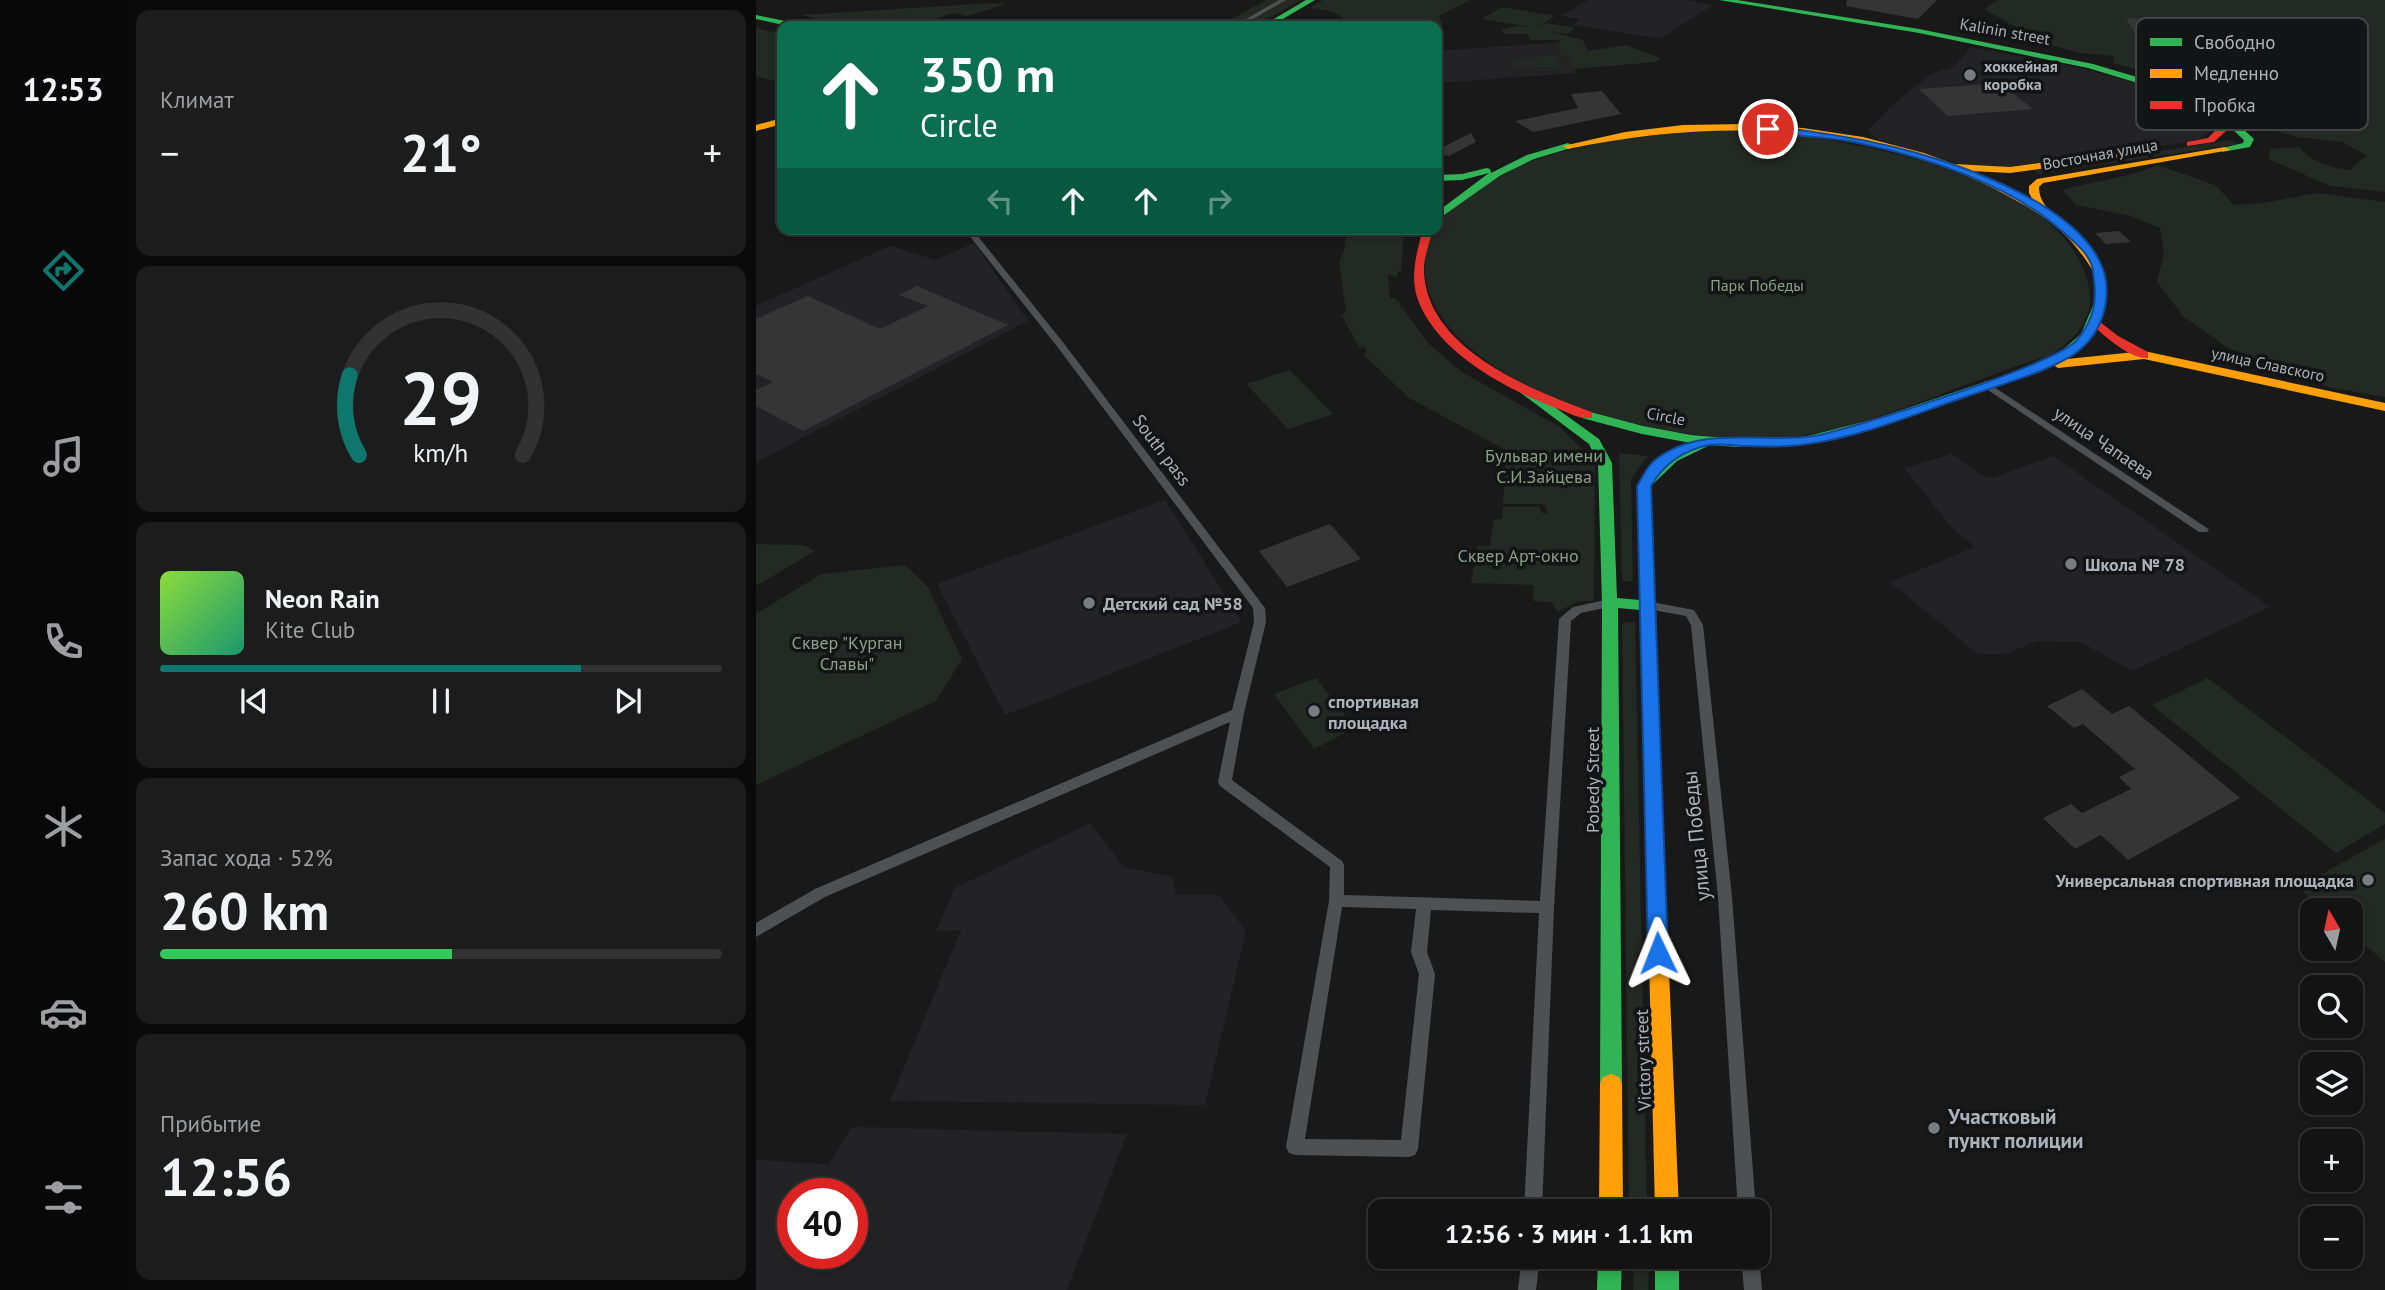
<!DOCTYPE html>
<html lang="ru">
<meta charset="utf-8">
<style>
:root{--surface:#131313;--page:#1c1c1c;--text:#f1f3f6;--muted:#9d9ea0;--line:#323233;--accent:#0f766e}
body{margin:0;font-family:"PT Sans",sans-serif;background:var(--page);color:var(--text);height:100vh;display:flex;flex-direction:column;font-size:26px;white-space:nowrap}
*{box-sizing:border-box;margin:0}
p{font-size:23px;color:var(--muted)}
.icon{flex:none;width:38px;height:38px;fill:none;stroke:currentColor;stroke-width:2;stroke-linecap:round;stroke-linejoin:round}
.map{position:relative;flex:1;overflow:hidden}
.drawer{display:flex;flex-direction:column;gap:10px;padding:10px;background:#0a0a0a;width:630px}
.drawer>*{flex:none}
.hud{position:absolute;left:21px;top:21px;width:665px;height:214px;border-radius:14px;box-shadow:0 4px 10px #0003,0 0 0 2px var(--line);background:#0b6e4f;color:#fff;overflow:hidden}
.needle{width:46px;rotate:351deg}
.fabs{position:absolute;left:1544px;top:898px;display:grid;gap:14px}
.fabs a{display:grid;place-items:center;width:63px;height:63px;border-radius:14px;background:var(--surface);box-shadow:0 4px 10px #0003,0 0 0 2px var(--line);font-size:35px}
.speed{position:absolute;left:21px;top:1178px;display:flex;gap:14px;font-size:35px;font-weight:700;text-align:center}
.speed>*{display:grid;place-content:center;width:91px;height:91px;border-radius:50%;background:var(--surface);box-shadow:0 4px 10px #0003,0 0 0 2px var(--line);line-height:1}
.speed .limit{border:10px solid #d22;background:#fff;color:#111}
.pin{position:absolute;display:grid;place-items:center;width:60px;height:60px;color:#fff;margin:-30px;border:4px solid #fff;border-radius:50%;box-shadow:0 2px 7px #0007}
.me{position:absolute;width:77px;margin:-38px;rotate:358deg;stroke-linejoin:round;filter:drop-shadow(0 0 5px #0008)}
.turn{display:flex;align-items:center;gap:24px;height:147px;padding:0 28px;font-size:32px}
.turn .icon{width:91px;height:91px;stroke-width:2.5}
.turn b{display:block;font-size:49px;line-height:60px}
.lanes{display:flex;align-items:center;height:66px;padding:0 28px;background:#0003;justify-content:center;gap:35px;direction:ltr}
.lanes .off{opacity:.35}
.big{font-size:52px;font-weight:700;line-height:1.1}
.drawer .widget{flex:1;display:flex;flex-direction:column;justify-content:center;gap:10px;min-width:0;padding:0 24px;border-radius:14px;background:var(--page)}
.drawer .dial{align-items:center;gap:0}
.dial svg{height:182px;overflow:visible;fill:none;stroke:var(--line);stroke-width:7;stroke-linecap:round;text-anchor:middle}
.dial text{fill:var(--text);stroke:none}
.song{display:flex;align-items:center;gap:21px}
.cover{width:84px;height:84px;border-radius:10px;background:linear-gradient(135deg,hsl(90 70% 55%),hsl(160 70% 35%))}
.played{height:7px;border-radius:4px;background:linear-gradient(90deg,var(--accent) 75%,var(--line) 75%)}
.keys{display:flex;justify-content:space-around;direction:ltr}
.heat{display:flex;justify-content:space-between;align-items:center;font-size:38px;direction:ltr}
.charge{height:10px;border-radius:5px;background:linear-gradient(90deg,#34c759 52%,var(--line) 0)}
.trip{position:absolute;left:612px;top:1199px;width:402px;height:70px;border-radius:14px;background:var(--surface);box-shadow:0 4px 10px #0003,0 0 0 2px var(--line);font-weight:700;line-height:70px;text-align:center}
main{display:flex;flex:1;min-height:0}
.dock{display:flex;flex-direction:column;width:126px;justify-content:space-around;align-items:center;background:#080808;color:var(--muted)}
.dock .icon{width:49px;height:49px}
.dock .active{color:var(--accent)}
.dock b{font-size:32px;color:var(--text)}
.map>svg:first-child{display:block}
.built{fill:#232325;fill-rule:evenodd}
.green{fill:#232923}
.building{fill:#353536}
.lines{fill:none;stroke-linecap:round;stroke-linejoin:round}
.street{fill:#4e5052;fill-rule:evenodd}
.fast{fill:#30b455;fill-rule:evenodd}
.slow{fill:#ff9f0a;fill-rule:evenodd}
.jam{fill:#e5322d;fill-rule:evenodd}
.route{fill:#1a73e8;stroke:#114b97;stroke-width:2}
.poi-dot{fill:#797c80;stroke:#131415;stroke-width:2.5}
.labels{text-anchor:middle;dominant-baseline:central;stroke-width:7;stroke-linejoin:round;paint-order:stroke}
.far-street-label{font-size:16px;fill:#acb2b8;stroke:#131415}
.far-poi-label{font-size:16px;font-weight:bold;fill:#acb2b8;stroke:#131415;text-anchor:start}
.far-park-label{font-size:16px;fill:#89a185;stroke:#131415}
.street-label{font-size:18px;fill:#acb2b8;stroke:#131415}
.park-label{font-size:18px;fill:#89a185;stroke:#131415}
.poi-label{font-size:18px;font-weight:bold;fill:#acb2b8;stroke:#131415;text-anchor:start}
.near-street-label{font-size:21px;fill:#acb2b8;stroke:#131415}
.near-poi-label{font-size:21px;font-weight:bold;fill:#acb2b8;stroke:#131415;text-anchor:start}
.key{fill:#131415;stroke:#414346;stroke-width:2}
.key-label{font-size:19px;fill:#acb2b8}
</style>
<main>
<nav class="dock">
<b>12:53</b>
<svg class="icon active" aria-label="directions" viewBox="0 0 24 24"><path d="M12 3l9 9-9 9-9-9zM9 14v-3h6M13 9l2 2-2 2"/></svg>
<svg class="icon" aria-label="music" viewBox="0 0 24 24"><path d="M9 18V5l10-2v13"/><circle cx="6" cy="18" r="3"/><circle cx="16" cy="16" r="3"/></svg>
<svg class="icon" aria-label="phone" viewBox="0 0 24 24"><path d="M5 4h4l2 5-3 2q2 4 5 5l2-3 5 2v4C11 20 4 13 5 4z"/></svg>
<svg class="icon" aria-label="climate" viewBox="0 0 24 24"><path d="M12 3v18M4 7l16 10M4 17L20 7"/></svg>
<svg class="icon" aria-label="car" viewBox="0 0 24 24"><path d="M5 17H2v-5l4-1 3-4h7l3 4 3 1v5h-3M9 17h6M6 11h13"/><circle cx="7" cy="17" r="2"/><circle cx="17" cy="17" r="2"/></svg>
<svg class="icon" aria-label="filters" viewBox="0 0 24 24"><path d="M4 7h16M4 17h16"/><circle cx="9" cy="7" r="2"/><circle cx="15" cy="17" r="2"/></svg>
</nav>
<section class="drawer">
<div class="widget"><p>Климат</p>
<div class="heat"><a>−</a><b class="big">21°</b><a>+</a></div>
</div>
<div class="widget dial"><svg viewBox="0 0 100 80">
<path d="M14 69A42 42 0 1 1 86 69"/>
<path d="M14 69A42 42 0 0 1 10 34" stroke="#0f766e"/>
<text x="50" y="56" font-size="32" font-weight="700">29</text>
<text x="50" y="72" font-size="11">km/h</text>
</svg></div>
<div class="widget">
<div class="song"><i class="cover"></i><div><b>Neon Rain</b><p>Kite Club</p></div></div>
<div class="played"></div>
<div class="keys"><svg class="icon" aria-label="previous" viewBox="0 0 24 24"><path d="M18 5L8 12l10 7zM5 5v14"/></svg><svg class="icon" aria-label="pause" viewBox="0 0 24 24"><path d="M8 5v14M16 5v14"/></svg><svg class="icon" aria-label="next" viewBox="0 0 24 24"><path d="M6 5l10 7-10 7zM19 5v14"/></svg></div>
</div>
<div class="widget"><p>Запас хода · 52%</p><b class="big">260 km</b><div class="charge"></div></div>
<div class="widget"><p>Прибытие</p><b class="big">12:56</b></div>
</section>
<div class="map">
<svg width="1629" height="1290" viewBox="0 0 1629 1290">
<rect width="100%" height="100%" fill="#191919"/>
<g class="built">
<polygon points="832,0 930,0 957,5 904,39 817,25 824,19 805,16"/>
<polygon points="806,42 822,68 818,73 681,83 681,51"/>
<polygon points="1215,47 1325,68 1383,84 1442,111 1456,125 1454,131 1446,138 1432,142 1251,167 1212,166 1123,140 1112,131 1134,107 1175,74 1198,67"/>
<polygon points="218,243 272,321 0,462 0,306 134,246 180,260"/>
<polygon points="1196,454 1227,476 1237,478 1297,456 1514,607 1376,671 1325,642 1281,641 1250,654 1222,654 1134,582 1219,547 1196,528 1148,468"/>
<polygon points="409,500 486,622 249,715 181,584"/>
<polygon points="334,823 368,867 417,877 420,895 463,895 490,931 449,1105 134,1101 205,930 180,931 199,888"/>
<path d="M96 1127 371 1134 311 1290H0V1160L73 1164ZM37 1194H96V1253H37Z"/>
</g>
<g class="green">
<polygon points="510,0 545,0 499,26 463,26"/>
<path d="M567 0H714L683 16 687 26H670L667 20C655 18 640 19 628 23L629 26H591C585 10 568 10 553 8Z"/>
<path d="M1242 0H1629V192L1575 186 1512 159 1514 149 1543 147C1558 163 1571 167 1594 170L1610 155 1586 142 1540 137 1498 124 1495 119 1477 112 1457 98 1417 78 1357 63 1358 56 1325 53 1290 44 1228 9Z"/>
<polygon points="236,3 250,4 212,16 197,13 161,25 89,26 45,15"/>
<polygon points="746,7 799,16 780,28 790,23 819,28 811,34 793,31 827,40 832,51 870,45 904,58 900,62 818,69 812,57 804,53 803,40 775,40 770,34 748,34 745,29 760,26 775,27 726,19"/>
<polygon points="0,28 26,34 26,83 0,76"/>
<polygon points="800,55 808,68 755,66 753,61"/>
<path d="M993 131C1087 137 1312 173 1333 288 1339 320 1318 341 1292 356 1198 384 1105 437 1005 439 912 441 748 401 690 323 675 303 665 280 670 253 692 147 907 129 993 131Z"/>
<polygon points="1476,140 1482,144 1283,174 1278,170"/>
<path d="M1401 165 1459 185 1478 205 1507 203 1561 193 1629 202V397L1572 387 1472 348 1427 316 1401 282 1408 253 1404 228 1375 216 1320 205 1306 190C1338 181 1371 178 1401 165Z"/>
<polygon points="594,229 648,229 645,271 642,272 641,278 632,274 634,298 639,298 645,303 644,308 646,307 672,343 706,372 804,427 834,457 830,458 832,462 839,462 838,601 823,601 801,612 796,602 777,601 778,585 715,583 721,546 734,546 738,519 746,519 747,507 784,507 785,512 791,515 790,507 786,504 747,504 750,450 653,398 608,355 611,351 607,346 604,349 586,316 590,312 583,263 590,244 587,244"/>
<polygon points="534,370 577,414 532,429 490,384"/>
<polygon points="863,453 892,456 875,479 877,581 866,581"/>
<polygon points="0,544 47,545 59,551 0,586"/>
<polygon points="149,565 172,587 206,659 180,701 0,785 0,614 65,574"/>
<polygon points="879,622 891,1211 873,1211 866,623"/>
<polygon points="560,678 599,728 558,749 518,694"/>
<polygon points="1452,678 1629,813 1629,824 1580,853 1396,705"/>
<polygon points="1629,839 1629,962 1594,932 1594,910 1568,910 1542,887"/>
<polygon points="878,1257 893,1257 892,1290 877,1290"/>
</g>
<g class="building">
<polygon points="1091,0 1181,0 1162,19 1090,6"/>
<polygon points="1370,18 1388,19 1399,37 1380,36"/>
<polygon points="1244,83 1277,109 1192,116 1163,89"/>
<polygon points="846,91 865,114 777,132 759,121 822,108 815,94"/>
<polygon points="715,133 720,142 693,156 681,153 681,150"/>
<polygon points="1363,231 1375,242 1350,244 1339,233"/>
<polygon points="161,286 252,325 47,431 0,406 0,390 17,382 0,374 0,319 52,296 124,329 172,306 143,295"/>
<polygon points="574,524 605,559 531,587 503,551"/>
<polygon points="1326,689 1356,714 1373,706 1484,798 1372,860 1345,835 1319,849 1287,818 1315,804 1326,813 1375,789 1363,777 1379,769 1327,724 1318,728 1291,706"/>
</g>
<g class="lines">
<g class="street">
<polygon points="523,0 530,0 485,26 478,26"/>
<path d="M208 229H216L306 341 509 608 510 622 488 713 476 780 586 861 588 865V895L784 901 803 619 817 607 854 599 860 603 858 606 825 613 815 621 798 907 786 1211H768L783 913 675 910 671 952 679 974 662 1149 659 1155 653 1157 539 1155 533 1153 530 1147 573 901 574 867 464 786 462 782 474 722 69 897 0 937V923L59 889 476 710 498 622 497 608 300 345ZM586 907 660 909 655 952 663 974 645 1140 549 1139Z"/>
<polygon points="1229,381 1451,528 1453,530 1451,532 1443,532 1226,386 1224,384"/>
<polygon points="890,601 938,610 947,625 976,897 1000,1211 982,1211 962,897 935,625 930,616 886,608 884,605 886,602"/>
<polygon points="1003,1255 1006,1290 988,1290 985,1256 1003,1256"/>
<polygon points="766,1256 784,1256 780,1290 762,1290"/>
</g>
<g class="fast">
<polygon points="550,0 559,0 515,26 506,26"/>
<polygon points="963,0 981,0 1163,29 1337,64 1411,86 1466,110 1498,139 1494,147 1466,152 1466,148 1487,143 1488,140 1460,114 1405,90 1332,68 1163,33"/>
<polygon points="0,15 44,24 45,26 32,26 0,19"/>
<polygon points="812,143 817,146 815,148 778,159 745,175 681,220 681,212 733,173 706,180 681,181 681,175 706,174 731,168 734,169 735,173 771,155"/>
<polygon points="1338,269 1347,271 1351,301 1336,336 1312,358 1284,372 1129,425 1048,445 981,447 954,445 921,461 895,486 909,874 907,879 900,882 893,879 891,874 884,610 862,608 866,1084 863,1091 855,1094 847,1091 844,1084 846,603 842,463 833,444 761,390 767,386 771,387 843,439 856,463 861,598 884,600 881,486 904,461 935,443 886,434 826,418 826,412 831,411 887,426 935,435 981,439 1048,437 1119,419 1276,366 1304,352 1325,334 1339,301"/>
<polygon points="842,1256 866,1256 865,1290 841,1290"/>
<rect x="899" y="1256" width="24" height="34"/>
</g>
<g class="slow">
<polygon points="26,118 26,124 0,131 0,125"/>
<path d="M987 124 1047 128 1107 137 1168 153 1198 164 1254 167 1392 148 1397 151 1392 154 1254 173 1215 171 1278 202 1273 193V186L1281 179 1469 147 1474 150 1287 183 1283 187C1283 211 1310 221 1325 237 1335 247 1341 259 1347 271L1342 274 1338 273C1312 228 1284 213 1239 189 1105 121 956 119 812 149L807 146 869 132 927 125Z"/>
<polygon points="1388,351 1629,403 1629,411 1388,359 1302,368 1296,364 1302,360"/>
<polygon points="900,866 907,869 909,874 923,1211 899,1211 891,874 893,869"/>
<polygon points="855,1074 863,1077 866,1084 867,1211 843,1211 844,1084 847,1077"/>
</g>
<g class="jam">
<polygon points="1448,111 1454,111 1467,123 1470,131 1458,142 1431,146 1431,142 1452,138 1460,130 1460,126 1447,113"/>
<path d="M667 229H677C674 241 669 254 668 266 666 347 773 389 836 412V418C824 420 811 412 800 408 750 389 679 352 661 297 654 274 661 252 667 229Z"/>
<path d="M1339 318 1362 336 1392 352V358C1375 360 1345 334 1333 321Z"/>
</g>
</g>
<path class="route" d="M1012 126C1080 134 1142 144 1207 168 1256 186 1341 224 1350 281 1353 305 1345 331 1326 348 1303 369 1246 384 1215 395 1164 412 1111 435 1058 443 1035 447 1013 447 990 446 978 446 964 443 953 445 927 450 908 464 895 486L912 953 910 959 902 961 895 959 892 953 881 486C886 478 891 466 899 460 945 424 1005 444 1058 436 1097 429 1300 364 1321 340 1340 317 1341 299 1337 271 1335 254 1317 241 1305 230 1251 183 1167 156 1098 142 1068 136 1038 137 1008 131L1007 129Z"/>
<g class="poi-dot">
<circle cx="1214" cy="75" r="7"/>
<circle cx="1315" cy="564" r="7"/>
<circle cx="333" cy="603" r="7"/>
<circle cx="558" cy="711" r="7"/>
<circle cx="1612" cy="880" r="7"/>
<circle cx="1178" cy="1128" r="7"/>
</g>
<g class="labels">
<g class="far-street-label">
<text transform="translate(1249 31) rotate(10)">Kalinin street</text>
<text transform="translate(1344 154) rotate(-10)">Восточная улица</text>
<text transform="translate(1512 364) rotate(12)">улица Славского</text>
<text transform="translate(910 416) rotate(11)">Circle</text>
</g>
<g class="far-poi-label">
<text x="1228" y="66">хоккейная<tspan x="1228" dy="18">коробка</tspan></text>
</g>
<g class="far-park-label">
<text x="1001" y="285">Парк Победы</text>
</g>
<g class="street-label">
<text transform="translate(1348 443) rotate(34)">улица Чапаева</text>
<text transform="translate(406 450) rotate(53)">South pass</text>
<text transform="translate(836 780) rotate(-90)">Pobedy Street</text>
<text transform="translate(887 1060) rotate(-92)">Victory street</text>
</g>
<g class="park-label">
<text x="788" y="455">Бульвар имени<tspan x="788" dy="21">С.И.Зайцева</tspan></text>
<text x="762" y="555">Сквер Арт-окно</text>
<text x="91" y="642">Сквер "Курган<tspan x="91" dy="21">Славы"</tspan></text>
</g>
<g class="poi-label">
<text x="1329" y="564">Школа № 78</text>
<text x="347" y="603">Детский сад №58</text>
<text x="572" y="701">спортивная<tspan x="572" dy="21">площадка</tspan></text>
<text x="1598" y="880" text-anchor="end">Универсальная спортивная площадка</text>
</g>
<g class="near-street-label">
<text transform="translate(940 836) rotate(-96)">улица Победы</text>
</g>
<g class="near-poi-label">
<text x="1192" y="1116">Участковый<tspan x="1192" dy="24">пункт полиции</tspan></text>
</g>
</g>
<rect x="1380" y="18" width="232" height="112" rx="10" class="key"/>
<rect x="1394" y="38" width="32" height="8" fill="#30b455"/>
<rect x="1394" y="69" width="32" height="9" fill="#ff9f0a"/>
<rect x="1394" y="101" width="32" height="8" fill="#e5322d"/>
<g class="key-label">
<text x="1438" y="49">Свободно</text>
<text x="1438" y="80">Медленно</text>
<text x="1438" y="112">Пробка</text>
</g>
</svg>
<div class="fabs">
<a><svg class="needle" viewBox="-14 -14 28 28"><path d="M0-13l5 13h-10z" fill="#e53935"/><path d="M0 13l5-13h-10z" fill="#9d9ea0"/></svg></a>
<a><svg class="icon" aria-label="search" viewBox="0 0 24 24"><circle cx="10" cy="10" r="6"/><path d="M15 15l6 6"/></svg></a>
<a><svg class="icon" aria-label="layers" viewBox="0 0 24 24"><path d="M12 4l9 5-9 5-9-5zM3 14l9 5 9-5"/></svg></a>
<a>+</a>
<a>−</a>
</div>
<div class="speed"><div class="limit">40</div></div>
<div class="pin" style="left:1012px;top:129px;background:#d93025"><svg class="icon" aria-label="arrive" viewBox="0 0 24 24"><path d="M6 21V4h12l-3 4 3 4H6"/></svg></div>
<svg class="me" style="left:902px;top:953px" viewBox="-20 -20 40 40"><path d="M0-17L14 15 0 8-14 15z" fill="#1a73e8" stroke="#fff" stroke-width="4"/></svg>
<div class="trip">12:56 · 3 мин · 1.1 km</div>
<div class="hud">
<div class="turn"><svg class="icon" aria-label="ahead" viewBox="0 0 24 24"><path d="M12 20V5M6 11l6-6 6 6"/></svg><div><b>350 m</b>Circle</div></div>
<div class="lanes"><svg class="icon off" aria-label="left" viewBox="0 0 24 24"><path d="M17 20v-9H6M10 6l-5 5 5 5"/></svg><svg class="icon" aria-label="ahead" viewBox="0 0 24 24"><path d="M12 20V5M6 11l6-6 6 6"/></svg><svg class="icon" aria-label="ahead" viewBox="0 0 24 24"><path d="M12 20V5M6 11l6-6 6 6"/></svg><svg class="icon off" aria-label="right" viewBox="0 0 24 24"><path d="M7 20v-9h11M14 6l5 5-5 5"/></svg></div>
</div>
</div>
</main>
